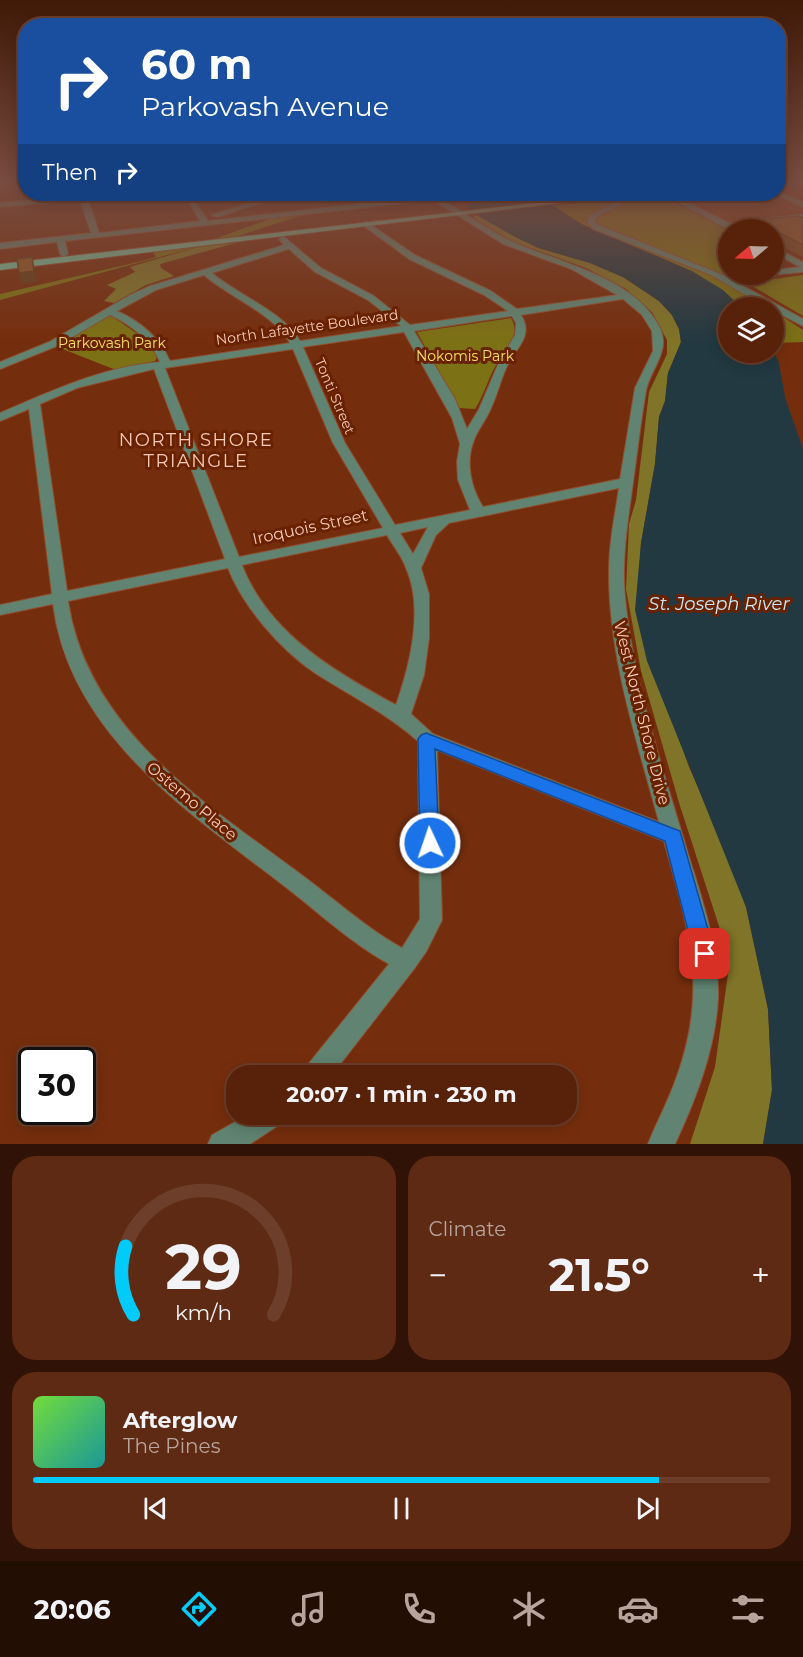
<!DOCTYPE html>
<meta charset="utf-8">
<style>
:root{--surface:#58220a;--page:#5e2a13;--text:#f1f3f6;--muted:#b7a49c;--line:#6d3f2b;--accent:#00cbf9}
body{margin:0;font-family:Montserrat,sans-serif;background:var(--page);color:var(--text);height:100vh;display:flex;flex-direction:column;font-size:22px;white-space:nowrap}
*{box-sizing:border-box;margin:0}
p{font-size:20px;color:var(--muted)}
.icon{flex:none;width:33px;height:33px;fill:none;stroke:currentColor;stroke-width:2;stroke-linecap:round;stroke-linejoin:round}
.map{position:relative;height:1144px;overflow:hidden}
.details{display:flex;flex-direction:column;gap:12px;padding:12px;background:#301306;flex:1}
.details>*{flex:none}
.top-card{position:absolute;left:18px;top:18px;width:768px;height:183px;border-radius:24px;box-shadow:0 3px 15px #0003,0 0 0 2px var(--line);background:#1a4fa0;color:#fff;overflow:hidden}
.needle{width:39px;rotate:251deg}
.tools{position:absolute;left:718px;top:219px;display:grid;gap:12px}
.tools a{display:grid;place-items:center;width:66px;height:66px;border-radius:50%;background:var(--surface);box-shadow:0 3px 15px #0003,0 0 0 2px var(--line);font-size:30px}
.speed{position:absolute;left:18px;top:1047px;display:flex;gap:12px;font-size:30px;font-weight:700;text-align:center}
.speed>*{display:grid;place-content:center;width:78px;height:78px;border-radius:50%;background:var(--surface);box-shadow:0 3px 15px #0003,0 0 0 2px var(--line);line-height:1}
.speed .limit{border:3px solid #111;border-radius:9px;background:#fff;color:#111}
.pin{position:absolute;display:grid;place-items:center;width:51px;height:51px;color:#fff;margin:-26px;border-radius:12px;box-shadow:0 3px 9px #0006}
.me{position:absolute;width:66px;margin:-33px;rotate:357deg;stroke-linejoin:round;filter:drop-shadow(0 0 4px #0008)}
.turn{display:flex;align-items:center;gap:21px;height:126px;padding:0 24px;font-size:27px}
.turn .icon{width:78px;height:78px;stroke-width:2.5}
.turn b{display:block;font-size:42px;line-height:51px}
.then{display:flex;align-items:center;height:57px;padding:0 24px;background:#0003;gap:12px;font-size:22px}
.big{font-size:45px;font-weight:700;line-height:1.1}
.details .card{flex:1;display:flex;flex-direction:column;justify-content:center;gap:9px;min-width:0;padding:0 21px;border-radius:24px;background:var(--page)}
.details .dial{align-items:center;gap:0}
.dial svg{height:156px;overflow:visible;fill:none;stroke:var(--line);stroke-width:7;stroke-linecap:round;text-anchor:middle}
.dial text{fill:var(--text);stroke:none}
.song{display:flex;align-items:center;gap:18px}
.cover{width:72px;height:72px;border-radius:9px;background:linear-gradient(135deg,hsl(100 70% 55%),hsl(180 70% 35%))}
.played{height:6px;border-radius:3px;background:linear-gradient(90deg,var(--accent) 85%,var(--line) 85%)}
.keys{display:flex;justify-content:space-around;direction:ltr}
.heat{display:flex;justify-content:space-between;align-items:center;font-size:33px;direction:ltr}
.details .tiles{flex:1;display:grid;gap:12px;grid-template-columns:1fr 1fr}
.card:last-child{grid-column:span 2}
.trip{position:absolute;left:226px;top:1065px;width:351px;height:60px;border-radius:24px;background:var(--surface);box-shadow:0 3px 15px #0003,0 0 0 2px var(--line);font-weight:700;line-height:60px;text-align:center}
.tab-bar{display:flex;height:96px;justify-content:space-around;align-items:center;background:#230e04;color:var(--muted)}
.tab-bar .icon{width:42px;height:42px}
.tab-bar .active{color:var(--accent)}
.tab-bar b{font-size:27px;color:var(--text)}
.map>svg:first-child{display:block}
.built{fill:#853511}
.green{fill:#7c7115}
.forest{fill:#7f7428}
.water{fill:#223941}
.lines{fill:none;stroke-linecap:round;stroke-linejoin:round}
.minor-casing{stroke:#8f4d2f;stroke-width:2}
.major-casing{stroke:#8f4d2f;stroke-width:2}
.minor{fill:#608471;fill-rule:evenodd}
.major{fill:#73be9a;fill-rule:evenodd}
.wall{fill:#784b1d}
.shaded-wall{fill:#623d18}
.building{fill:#8c5722;stroke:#623d18;stroke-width:1.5}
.route{fill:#1a73e8;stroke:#114b97;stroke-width:1.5}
.labels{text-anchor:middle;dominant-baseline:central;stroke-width:6;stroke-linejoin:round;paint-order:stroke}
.far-street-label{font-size:14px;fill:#f6cab9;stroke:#692200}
.far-park-label{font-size:14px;fill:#f4e25b;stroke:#692200}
.street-label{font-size:16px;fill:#f6cab9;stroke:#692200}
.neighbourhood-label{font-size:18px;letter-spacing:1.5px;fill:#f6cab9;stroke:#692200}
.water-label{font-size:18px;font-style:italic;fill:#c7e8f4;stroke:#692200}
</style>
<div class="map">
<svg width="803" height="1144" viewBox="0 0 803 1144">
<rect width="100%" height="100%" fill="#752e0d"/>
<polygon class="built" points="671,194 771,194 803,208 803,212 727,222"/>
<g class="green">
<path d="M660 195 729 231 730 275 713 277 768 307H741C683 253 614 249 552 206Z"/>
<polygon points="306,214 235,237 212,240 272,218"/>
<polygon points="201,246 0,300 0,294 142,261 156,257 153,252"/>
<polygon points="803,275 803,316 747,283"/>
<polygon points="774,311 803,330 803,342 774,343"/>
<polygon points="109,314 146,340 157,357 155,361 116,370 55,346"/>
<path d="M511 318C522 336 504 350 496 365 488 379 484 395 475 409L459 408 417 332Z"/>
</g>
<g class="forest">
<polygon points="478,215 538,248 590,263 623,277 659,301 672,315 679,329 681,342 668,373 665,401 659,417 655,464 641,543 639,576 672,718 689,767 723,843 746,907 768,1009 772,1090 763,1144 690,1144 715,1067 730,960 680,806 641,671 626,589 629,524 636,500 649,392 667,354 667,340 652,312 626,289 586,268 512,241 472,217"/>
<polygon points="236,243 160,264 161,268 174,276 146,285 114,303 104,301 116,289 107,285 135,272 130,267 201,246"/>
</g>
<polygon class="water" points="461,194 535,194 583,225 692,271 723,290 741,307 729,308 729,352 774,352 779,363 785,397 803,449 803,1144 763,1144 772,1090 768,1009 746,907 647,661 635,610 641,543 655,464 659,417 665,401 668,373 681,342 679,329 672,315 659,301 623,277 590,263 539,248 517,238 480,217 468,207"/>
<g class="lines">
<defs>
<g id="minor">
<polygon points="778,191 803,202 803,207 775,195"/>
<path d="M79 194H121L88 199 99 233 200 221 184 194H190L208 221 429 196 428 194C437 194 493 233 509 240 557 263 635 276 660 328 671 351 650 370 646 391 641 419 638 447 634 475 629 515 621 556 625 597 633 682 662 766 686 847 701 897 720 947 718 1000 715 1050 696 1099 675 1144H648C657 1121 669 1100 677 1076 709 987 688 928 664 841L437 750 442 920 426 952 414 969 331 1076H303L306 1067 389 964C351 943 317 911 283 885 188 812 69 733 53 604L0 615V605L52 594 29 409 0 421V413C51 391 105 366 160 362 150 340 132 325 110 315L57 346 0 369V362L49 342 130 295 150 286 284 245 279 239 283 236 321 268 374 296 410 325 508 311 484 295 409 259 364 226V222H367L415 255 491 291 517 309 617 295 571 269 503 244 433 200 65 241 68 254 64 257 60 254 57 242 0 249V243L91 233 80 200 0 207V203L79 195ZM289 249 315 272 368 300 401 326 300 341C284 312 238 295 212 273ZM204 275C229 297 274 314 290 343L170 361C159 337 140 321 117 311L156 290ZM623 299 642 315 652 331 653 351 635 388 620 479 483 507C471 488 465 462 474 440 478 429 487 419 491 408 498 393 501 378 508 364 517 347 534 335 521 315ZM512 316 516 323 515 335 499 362 479 409 467 429 455 399 414 331ZM404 332 452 418 460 444 457 462 458 480 470 510 395 525 345 443 303 347ZM293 349 333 443 383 528 239 557 165 368ZM154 369 225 559 67 591 40 404 77 388ZM619 488C615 515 609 542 609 570 608 655 637 741 659 822L433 734 411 714 424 675 429 638V594L421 568 436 535 449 523ZM428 527 413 554 400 533ZM387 535C393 546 402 556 406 568 424 608 410 665 396 705 335 672 268 633 242 565ZM228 568C243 607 281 650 315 673 351 696 386 713 418 741L420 919 402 948C367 929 332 897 299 873 203 802 87 729 68 601Z"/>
<polygon points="278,194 288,194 218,217 211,215"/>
<polygon points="606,194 614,194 622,204 596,218 595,222 599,225 728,277 769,274 736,282 803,319 803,326 774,311 774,308 768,308 711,275 593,229 587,222 590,215 613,203"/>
<polygon points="662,194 671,194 729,223 803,214 803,218 729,230"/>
<polygon points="774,247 803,262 803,272 771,275 774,274 774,270 800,267 774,253"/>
<polygon points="249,1114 286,1114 282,1123 250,1144 208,1144 212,1135"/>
</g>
<polygon id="major" points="616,194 635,194 0,270 0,264"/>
</defs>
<use href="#minor" class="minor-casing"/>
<use href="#major" class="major-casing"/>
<use href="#minor" class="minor"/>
<use href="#major" class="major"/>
</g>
<polygon class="wall" points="803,218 803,257 774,242 774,230 751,230 753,220"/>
<polygon class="shaded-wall" points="32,257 37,282 21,284 19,273"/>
<g class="building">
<polygon points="799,216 803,218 803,245 774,230 772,230 753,220"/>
<polygon points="32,257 34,271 19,273 17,259"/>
</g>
<linearGradient id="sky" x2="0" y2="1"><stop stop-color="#401907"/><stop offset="0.53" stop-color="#784c40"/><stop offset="1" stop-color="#784c40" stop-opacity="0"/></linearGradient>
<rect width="803" height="342" fill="url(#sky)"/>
<polygon class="route" points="426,733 680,831 715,954 712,960 705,963 697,960 694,954 665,841 435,749 439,843 436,848 430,851 423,848 420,843 418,739 421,735"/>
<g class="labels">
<g class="far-street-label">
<text transform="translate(307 327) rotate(-8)">North Lafayette Boulevard</text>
<text transform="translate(335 396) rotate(67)">Tonti Street</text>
</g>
<g class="far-park-label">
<text x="112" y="343">Parkovash Park</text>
<text x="465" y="356">Nokomis Park</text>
</g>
<g class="street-label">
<text transform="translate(310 527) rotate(-12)">Iroquois Street</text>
<text transform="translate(642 713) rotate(76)">West North Shore Drive</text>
<text transform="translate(192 801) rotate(40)">Ostemo Place</text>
</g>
<g class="neighbourhood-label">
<text x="196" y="440">NORTH SHORE<tspan x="196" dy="21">TRIANGLE</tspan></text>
</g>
<g class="water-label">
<text x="719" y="604">St. Joseph River</text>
</g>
</g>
</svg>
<div class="tools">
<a><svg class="needle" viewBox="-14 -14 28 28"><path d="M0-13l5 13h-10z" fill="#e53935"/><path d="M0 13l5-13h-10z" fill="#b7a49c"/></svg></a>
<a><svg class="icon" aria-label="layers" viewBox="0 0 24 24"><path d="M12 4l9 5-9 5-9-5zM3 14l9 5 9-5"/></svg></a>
</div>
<div class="speed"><div class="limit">30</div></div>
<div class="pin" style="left:705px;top:954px;background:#d93025"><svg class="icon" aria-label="arrive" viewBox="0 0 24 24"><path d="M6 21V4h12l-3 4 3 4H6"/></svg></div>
<svg class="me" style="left:430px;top:843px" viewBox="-20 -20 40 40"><circle r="17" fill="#1a73e8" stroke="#fff" stroke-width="3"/><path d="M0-11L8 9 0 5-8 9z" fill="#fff"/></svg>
<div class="trip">20:07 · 1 min · 230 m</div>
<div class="top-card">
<div class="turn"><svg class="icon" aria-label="right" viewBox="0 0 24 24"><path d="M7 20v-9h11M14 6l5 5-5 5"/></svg><div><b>60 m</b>Parkovash Avenue</div></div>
<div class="then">Then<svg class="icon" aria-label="right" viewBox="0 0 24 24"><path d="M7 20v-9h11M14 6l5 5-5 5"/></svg></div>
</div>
</div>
<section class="details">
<div class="tiles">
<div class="card dial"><svg viewBox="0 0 100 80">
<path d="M14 69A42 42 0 1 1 86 69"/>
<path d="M14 69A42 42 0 0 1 10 34" stroke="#00cbf9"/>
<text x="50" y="56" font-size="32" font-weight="700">29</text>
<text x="50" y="72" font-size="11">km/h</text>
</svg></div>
<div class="card"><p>Climate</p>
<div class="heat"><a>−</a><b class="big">21.5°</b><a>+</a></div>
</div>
<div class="card">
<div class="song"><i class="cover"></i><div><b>Afterglow</b><p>The Pines</p></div></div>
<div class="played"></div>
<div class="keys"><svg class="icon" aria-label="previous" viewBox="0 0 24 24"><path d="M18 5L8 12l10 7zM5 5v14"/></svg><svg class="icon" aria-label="pause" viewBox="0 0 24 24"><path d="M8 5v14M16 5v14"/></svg><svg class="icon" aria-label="next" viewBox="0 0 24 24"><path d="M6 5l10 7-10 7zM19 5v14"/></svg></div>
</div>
</div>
</section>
<nav class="tab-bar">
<b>20:06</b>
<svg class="icon active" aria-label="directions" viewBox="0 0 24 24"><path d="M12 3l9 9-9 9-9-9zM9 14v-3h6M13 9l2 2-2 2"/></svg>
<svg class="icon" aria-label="music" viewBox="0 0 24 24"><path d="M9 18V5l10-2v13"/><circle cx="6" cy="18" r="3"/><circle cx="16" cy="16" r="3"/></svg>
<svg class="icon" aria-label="phone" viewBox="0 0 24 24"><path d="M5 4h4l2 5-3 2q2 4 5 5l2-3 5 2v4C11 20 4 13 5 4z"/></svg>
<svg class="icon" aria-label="climate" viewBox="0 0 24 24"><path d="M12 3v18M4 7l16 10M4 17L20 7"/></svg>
<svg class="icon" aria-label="car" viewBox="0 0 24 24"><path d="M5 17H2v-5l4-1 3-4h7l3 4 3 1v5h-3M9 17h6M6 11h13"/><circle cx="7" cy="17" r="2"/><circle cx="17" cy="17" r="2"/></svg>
<svg class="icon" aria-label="filters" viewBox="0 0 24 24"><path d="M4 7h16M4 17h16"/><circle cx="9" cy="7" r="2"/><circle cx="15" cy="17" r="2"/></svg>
</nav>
